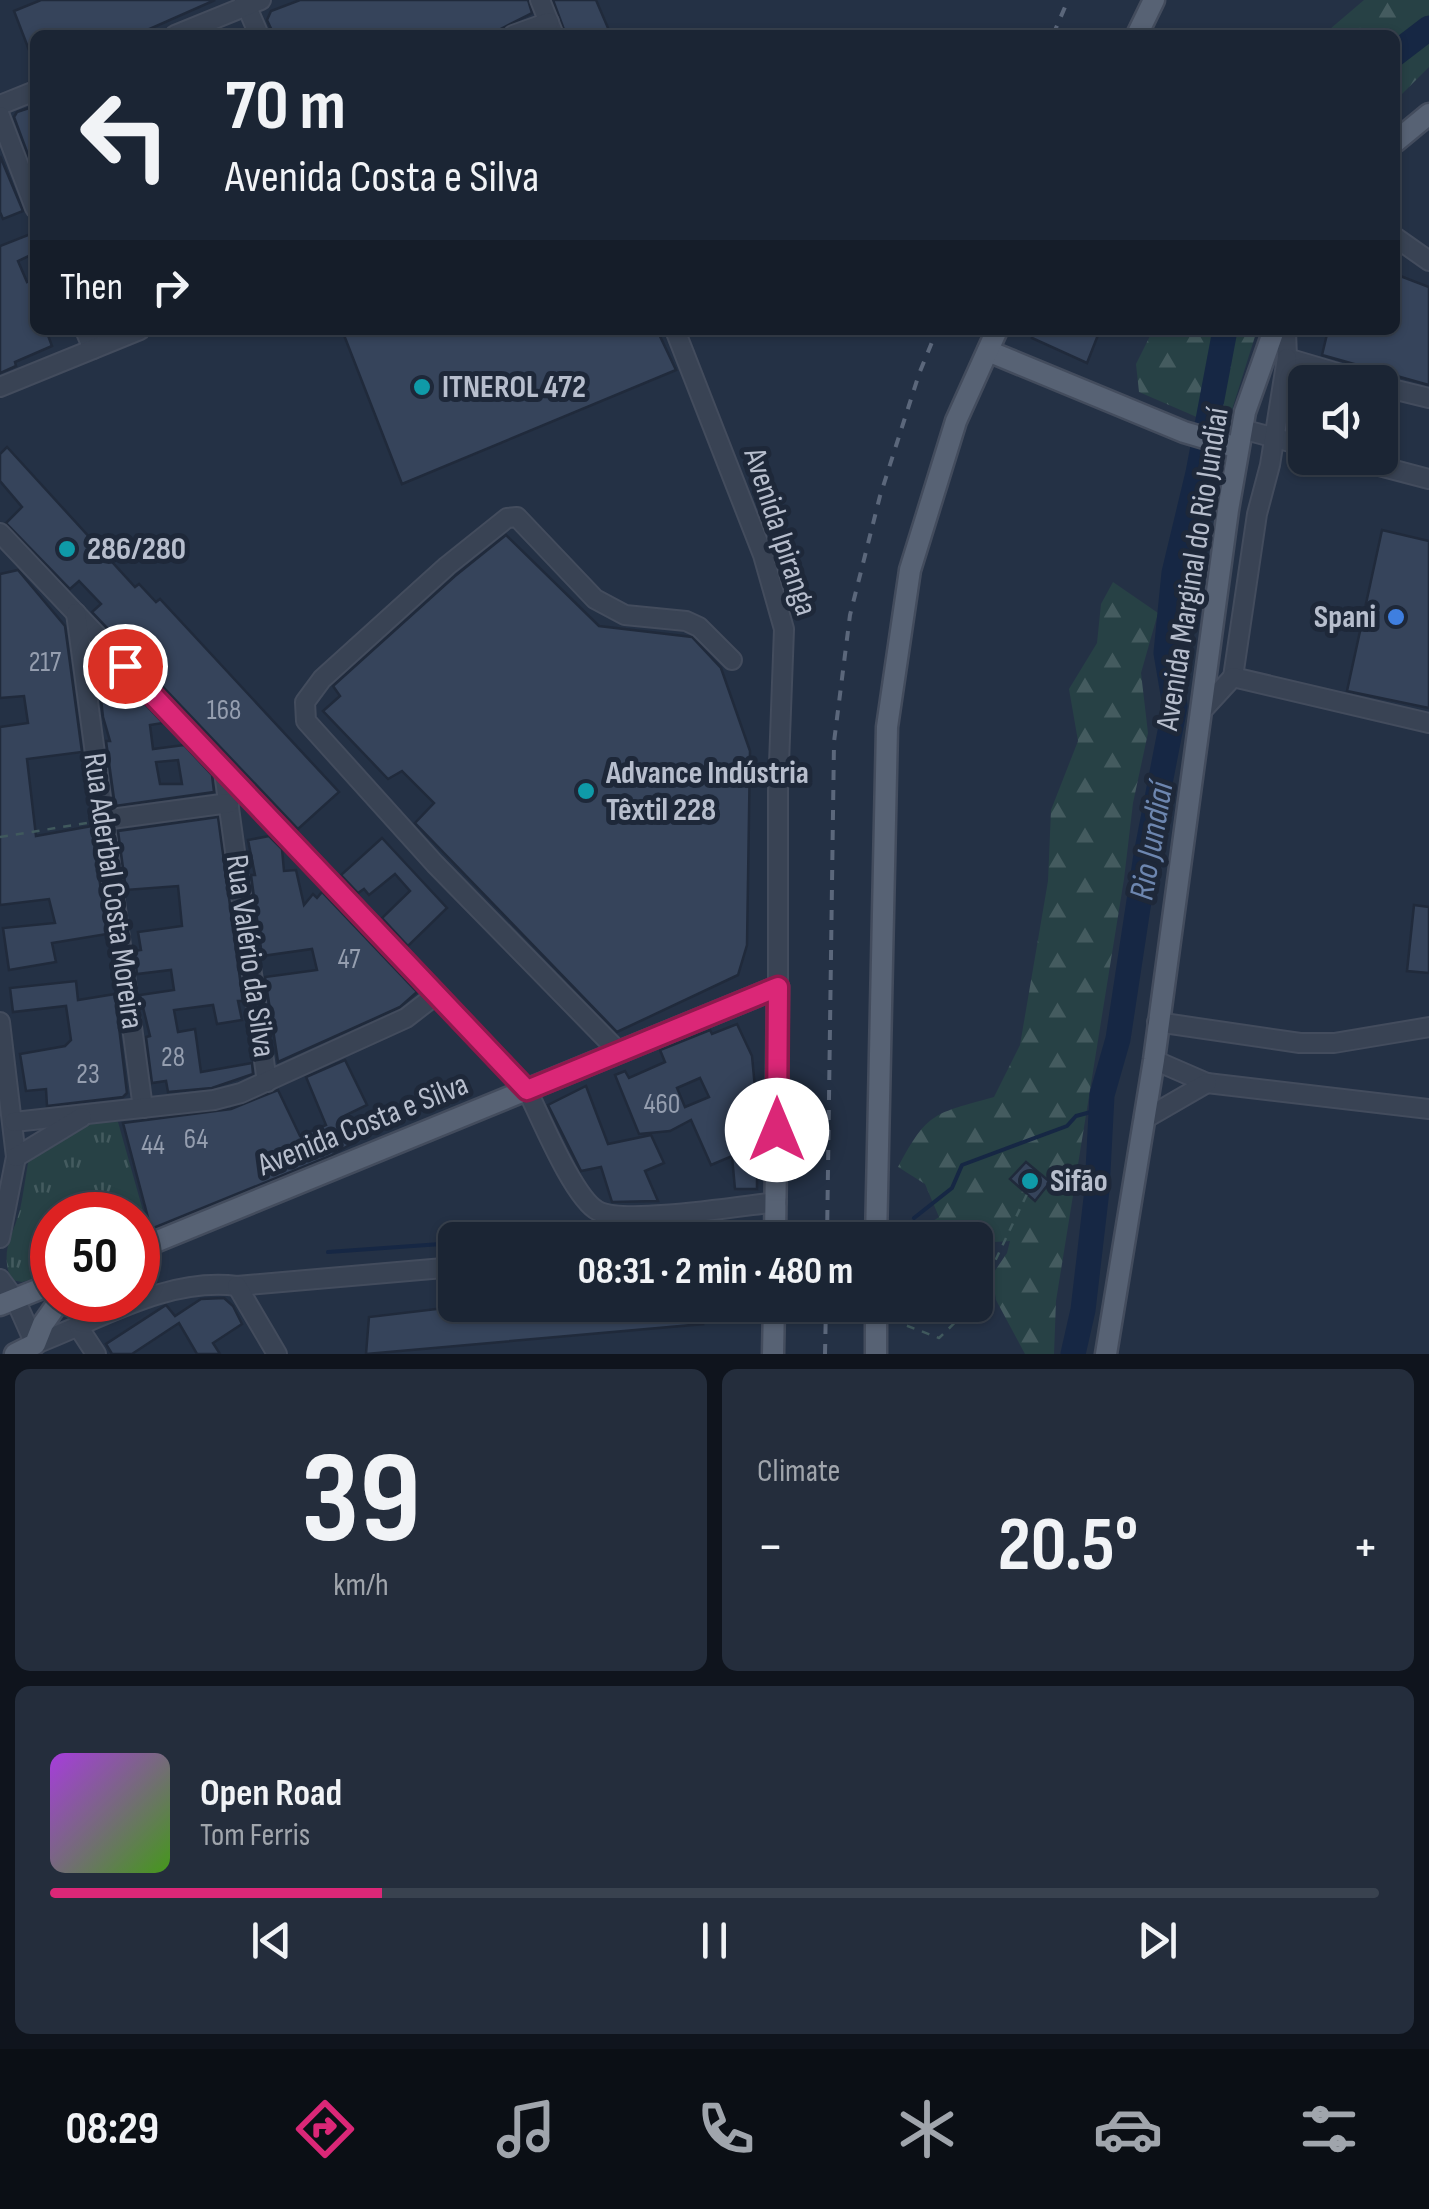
<!DOCTYPE html>
<meta charset="utf-8">
<style>
:root{--surface:#1b2534;--page:#242d3c;--text:#f1f3f6;--muted:#a0a5ac;--line:#39424f;--accent:#db2777}
body{margin:0;font-family:"Sofia Sans Condensed",sans-serif;background:var(--page);color:var(--text);height:100vh;display:flex;flex-direction:column;font-size:38px;white-space:nowrap}
*{box-sizing:border-box;margin:0}
p{font-size:32px;color:var(--muted)}
.icon{flex:none;width:55px;height:55px;fill:none;stroke:currentColor;stroke-width:2;stroke-linecap:round;stroke-linejoin:round}
.map{position:relative;height:1354px;overflow:hidden}
.drawer{display:flex;flex-direction:column;gap:15px;padding:15px;background:#0f141d;flex:1}
.drawer>*{flex:none}
.guide{position:absolute;left:30px;top:30px;width:1370px;height:305px;border-radius:15px;box-shadow:0 2px 8px #0004,0 0 0 2px var(--line);background:#1b2534;color:var(--text);overflow:hidden}
.buttons{position:absolute;left:1288px;top:365px;display:grid;gap:20px}
.buttons a{display:grid;place-items:center;width:110px;height:110px;border-radius:15px;background:var(--surface);box-shadow:0 2px 8px #0004,0 0 0 2px var(--line);font-size:50px}
.speed{position:absolute;left:30px;top:1192px;display:flex;gap:20px;font-size:50px;font-weight:700;text-align:center}
.speed>*{display:grid;place-content:center;width:130px;height:130px;border-radius:50%;background:var(--surface);box-shadow:0 2px 8px #0004,0 0 0 2px var(--line);line-height:1}
.speed .limit{border:15px solid #d22;background:#fff;color:#111}
.pin{position:absolute;display:grid;place-items:center;width:85px;height:85px;color:#fff;margin:-42px;border:5px solid #fff;border-radius:50%;box-shadow:0 2px 10px #0007}
.me{position:absolute;width:110px;margin:-55px;rotate:0deg;stroke-linejoin:round;filter:drop-shadow(0 0 8px #0008)}
.turn{display:flex;align-items:center;gap:35px;height:210px;padding:0 30px;font-size:45px}
.turn .icon{width:130px;height:130px;stroke-width:2.5}
.turn b{display:block;font-size:70px;line-height:85px}
.then{display:flex;align-items:center;height:95px;padding:0 30px;background:#0003;gap:20px;font-size:38px}
.big{font-size:75px;font-weight:700;line-height:1.1}
.drawer .tile{flex:1;display:flex;flex-direction:column;justify-content:center;gap:15px;min-width:0;padding:0 35px;border-radius:15px;background:var(--page)}
.drawer .dial{align-items:center;gap:0}
.dial b{font-size:130px;line-height:1}
.song{display:flex;align-items:center;gap:30px}
.cover{width:120px;height:120px;border-radius:15px;background:linear-gradient(135deg,hsl(280 70% 55%),hsl(100 70% 35%))}
.played{height:10px;border-radius:5px;background:linear-gradient(90deg,var(--accent) 25%,var(--line) 25%)}
.keys{display:flex;justify-content:space-around;direction:ltr}
.heat{display:flex;justify-content:space-between;align-items:center;font-size:55px;direction:ltr}
.drawer .tiles{flex:1;display:grid;gap:15px;grid-template-columns:1fr 1fr}
.tile:last-child{grid-column:span 2}
.trip{position:absolute;left:438px;top:1222px;width:555px;height:100px;border-radius:15px;background:var(--surface);box-shadow:0 2px 8px #0004,0 0 0 2px var(--line);font-weight:700;line-height:100px;text-align:center}
.tab-bar{display:flex;height:160px;justify-content:space-around;align-items:center;background:#0b0f15;color:var(--muted)}
.tab-bar .icon{width:70px;height:70px}
.tab-bar .active{color:var(--accent)}
.tab-bar b{font-size:45px;color:var(--text)}
.map>svg:first-child{display:block}
.forest{fill:url(#forest-firs)}
.park{fill:url(#park-tufts)}
.lines{fill:none;stroke-linecap:round;stroke-linejoin:round}
.stream{stroke:#162744;stroke-width:4}
.river{stroke:#162744;stroke-width:25}
.building{fill:#36445b;stroke:#202a3b;stroke-width:2.5;fill-rule:evenodd}
.minor-casing{stroke:#434c5d;stroke-width:22}
.major-casing{stroke:#434c5d;stroke-width:25}
.path{stroke:#40595d;stroke-width:2.5;stroke-dasharray:8 8;stroke-linecap:butt}
.minor{stroke:#394354;stroke-width:18}
.major{stroke:#576274;stroke-width:20}
.rail{stroke:#5b677b;stroke-width:4;stroke-dasharray:10 10;stroke-linecap:butt}
.route-casing{stroke:#8e194d;stroke-width:25}
.route{stroke:#db2777;stroke-width:18}
.culture-dot{fill:#0f9aa8;stroke:#1e2839;stroke-width:4}
.shop-dot{fill:#3f7fe0;stroke:#1e2839;stroke-width:4}
.labels{text-anchor:middle;dominant-baseline:central;stroke-width:10;stroke-linejoin:round;paint-order:stroke}
.number-label{font-size:28px;fill:#959eaf}
.poi-label{font-size:32px;font-weight:bold;fill:#b7becd;stroke:#1e2839;text-anchor:start}
.street-label{font-size:32px;fill:#b7becd;stroke:#1e2839}
.water-label{font-size:35px;font-style:italic;fill:#6d86af;stroke:#1e2839}
</style>
<div class="map">
<svg width="1429" height="1354" viewBox="0 0 1429 1354">
<defs>
<pattern id="forest-firs" width="22" height="20" patternUnits="userSpaceOnUse" patternTransform="scale(2.5)"><rect width="22" height="20" fill="#274145"/><path d="M5 1l3.5 6h-7zM16 11l3.5 6h-7z" fill="#445b5f"/></pattern>
<pattern id="park-tufts" width="24" height="20" patternUnits="userSpaceOnUse" patternTransform="scale(2.5)"><rect width="24" height="20" fill="#274145"/><path d="M3 7l-1-3M5 7V3M7 7l1-3M15 17l-1-3M17 17v-4M19 17l1-3" fill="none" stroke="#445b5f"/></pattern>
</defs>
<rect width="100%" height="100%" fill="#243145"/>
<g class="forest">
<polygon points="1364,0 1429,0 1429,67 1395,101 1395,35 1323,35"/>
<polygon points="1153,330 1257,330 1230,416 1222,428 1139,392 1136,364"/>
<path d="M1113 582 1158 613 1141 673 1148 733 1133 803 1124 879 1056 1301 1054 1354H1025L996 1300 992 1275 1007 1253 1010 1241 995 1242 975 1280V1240H905L939 1217 925 1184 898 1167C928 1111 934 1114 994 1097L1020 1045 1048 881 1051 810 1078 741 1069 689 1097 643 1101 604Z"/>
</g>
<path class="park" d="M118 1122 149 1232 138 1237V1215H52V1274L22 1282 11 1280C0 1250 12 1238 20 1210 24 1191 26 1172 30 1153L81 1123Z"/>
<g class="lines">
<g class="stream">
<polyline points="914,1218 952,1188 962,1165 1067,1126 1076,1116 1102,1109"/>
<polyline points="504,1240 754,1222"/>
<polyline points="328,1252 455,1243"/>
</g>
<g class="river">
<polyline points="1395,54 1429,28"/>
<polyline points="1073,1354 1083,1310 1097,1190 1102,1095 1118,1039 1146,855 1175,706 1166,653 1174,573 1198,473 1225,330"/>
</g>
</g>
<g class="building">
<polygon points="41,0 215,0 136,35 35,35 34,63 14,11"/>
<polygon points="300,0 528,0 532,13 489,35 274,35 267,20 271,11"/>
<polygon points="553,0 596,0 611,35 566,35"/>
<polygon points="35,106 35,157 30,160 14,117 17,112"/>
<polygon points="0,156 23,211 3,219 0,212"/>
<polygon points="33,233 35,253 18,261 27,282 35,278 35,330 46,330 52,346 15,362 16,366 0,373 0,246"/>
<polygon points="1395,274 1429,287 1429,385 1322,355 1328,330 1395,330"/>
<polygon points="342,330 657,330 676,370 402,484"/>
<polygon points="1035,330 1100,330 1087,363 1032,338"/>
<polygon points="1294,410 1305,412 1305,433 1290,429"/>
<polygon points="7,447 135,587 139,584 156,602 160,599 339,792 298,829 92,612 101,604 79,581 70,589 6,523 22,507 0,481 0,454"/>
<polygon points="1382,530 1429,541 1429,708 1347,691"/>
<polygon points="506,535 599,626 692,637 721,668 750,751 747,945 738,975 617,1032 415,823 434,803 402,771 388,779 323,711 340,696 333,686 455,576"/>
<polygon points="18,570 65,626 82,752 27,759 36,836 92,826 107,934 52,943 56,962 9,970 3,928 55,923 49,899 0,905 0,727 28,723 24,696 0,698 0,574"/>
<path d="M97 664H107L163 723 150 725 153 749 184 745 212 775 214 792 115 806 106 741H110L103 717ZM178 760 182 784H160L156 762Z"/>
<polygon points="218,817 243,1001 238,1001 242,1020 217,1024 213,1005 174,1010 178,1032 195,1029 201,1072 252,1063 253,1074 212,1088 168,1092 166,1081 152,1083 146,1037 150,1036 140,995 174,990 171,970 137,974 134,951 141,950 138,932 182,926 178,886 126,890 118,831"/>
<polygon points="269,836 282,849 284,871 296,870 304,905 313,894 317,898 322,892 417,992 400,1007 278,1062 265,977 317,970 312,949 262,956 251,875 255,875 248,840"/>
<polygon points="382,838 447,908 408,946 382,918 410,891 395,874 369,895 364,889 358,893 341,875"/>
<polygon points="1414,905 1429,907 1429,973 1407,971"/>
<polygon points="76,981 78,1000 115,994 127,1093 123,1097 47,1106 46,1089 26,1091 20,1054 65,1046 71,1040 66,1006 13,1012 10,988"/>
<path d="M737 1024 752 1056 756 1099 749 1102 757 1120V1189H735L732 1156 711 1165 691 1120 670 1131 639 1134 615 1075 625 1071 629 1078 665 1062 660 1050 710 1030 712 1034ZM700 1078 709 1097 685 1107 677 1088Z"/>
<polygon points="345,1060 367,1105 346,1115 358,1140 330,1156 151,1229 123,1123 231,1109 278,1090 300,1136 326,1125 306,1077"/>
<polygon points="586,1086 608,1144 651,1135 664,1163 645,1171 658,1201 612,1202 601,1167 581,1171 548,1105"/>
<polygon points="1026,1162 1050,1182 1035,1201 1010,1179"/>
<polygon points="224,1298 233,1306 242,1324 213,1343 220,1354 197,1354 179,1323 132,1354 112,1354 106,1344 166,1305 175,1316 201,1299"/>
<polygon points="470,1305 700,1305 703,1324 366,1354 369,1317"/>
</g>
<g class="lines">
<defs>
<g id="minor">
<polyline points="244,0 259,35"/>
<polyline points="540,0 554,35"/>
<polyline points="175,35 261,0"/>
<polyline points="513,35 549,22"/>
<polyline points="0,105 35,91"/>
<polyline points="0,116 35,208"/>
<polyline points="1395,237 1429,261"/>
<polyline points="85,330 93,349"/>
<polyline points="675,330 763,555 784,629 778,791 778,987"/>
<polyline points="1286,330 1287,358 1368,382"/>
<polyline points="1380,386 1429,398"/>
<polyline points="0,387 140,330"/>
<polyline points="1242,429 1305,446"/>
<polyline points="1349,458 1429,479"/>
<path d="M0 533 527 1090C540 1116 574 1199 598 1211 626 1225 741 1206 777 1202"/>
<polyline points="76,613 143,1108"/>
<polyline points="1233,677 1257,514 1270,465 1287,358"/>
<polyline points="1200,713 1233,677 1429,723"/>
<polyline points="224,772 267,1082"/>
<polyline points="104,820 229,803"/>
<polyline points="0,1022 16,1157 0,1238"/>
<polyline points="1157,1022 1300,1043 1334,1043 1429,1027"/>
<polyline points="619,1052 435,864 306,721 305,702 322,679 447,566 507,518 517,517 595,599 625,615 686,621 699,627 732,660"/>
<polyline points="1154,1060 1207,1083 1429,1109"/>
<polyline points="1143,1120 1207,1083"/>
<polyline points="14,1122 214,1100 241,1093 406,1018 437,994"/>
<polyline points="16,1157 82,1117"/>
<polyline points="754,1240 775,1238"/>
<path d="M0 1279 15 1299 35 1344C99 1320 167 1277 237 1286L455 1267"/>
<polyline points="237,1286 277,1354"/>
<polyline points="79,1328 96,1354"/>
</g>
<g id="major">
<polyline points="1137,35 1154,0"/>
<polyline points="1395,142 1429,114"/>
<polyline points="988,351 1184,432 1238,448"/>
<polyline points="876,1240 887,727 910,570 956,421 997,330"/>
<polyline points="138,1249 778,987 775,1240"/>
<polyline points="0,1305 52,1284"/>
<polyline points="876,1305 876,1354"/>
<polyline points="15,1354 35,1344 43,1324 60,1300"/>
<polyline points="773,1354 774,1305"/>
<polyline points="1106,1354 1154,1060 1228,510 1245,412 1274,330"/>
</g>
</defs>
<use href="#minor" class="minor-casing"/>
<use href="#major" class="major-casing"/>
<g class="path">
<polyline points="0,837 87,823"/>
<polyline points="975,1303 1027,1194"/>
<polyline points="892,1320 939,1338 973,1305"/>
</g>
<use href="#minor" class="minor"/>
<use href="#major" class="major"/>
<g class="rail">
<polyline points="1053,35 1068,0"/>
<polyline points="827,1240 834,742 850,615 880,496 919,374 937,330"/>
<polyline points="825,1354 826,1305"/>
</g>
</g>
<g class="lines">
<defs>
<polyline id="route" points="125,666 527,1090 778,987 777,1130"/>
</defs>
<use href="#route" class="route-casing"/>
<use href="#route" class="route"/>
</g>
<g class="culture-dot">
<circle cx="422" cy="387" r="10"/>
<circle cx="67" cy="549" r="10"/>
<circle cx="586" cy="791" r="10"/>
<circle cx="1030" cy="1181" r="10"/>
</g>
<circle class="shop-dot" cx="1396" cy="617" r="10"/>
<g class="labels">
<g class="number-label">
<text x="45" y="662">217</text>
<text x="224" y="710">168</text>
<text x="349" y="959">47</text>
<text x="173" y="1057">28</text>
<text x="88" y="1074">23</text>
<text x="662" y="1104">460</text>
<text x="196" y="1139">64</text>
<text x="153" y="1145">44</text>
</g>
<g class="poi-label">
<text x="442" y="387">ITNEROL 472</text>
<text x="87" y="549">286/280</text>
<text x="1376" y="617" text-anchor="end">Spani</text>
<text x="606" y="773">Advance Indústria<tspan x="606" dy="37">Têxtil 228</tspan></text>
<text x="1050" y="1181">Sifão</text>
</g>
<g class="street-label">
<text transform="translate(780 532) rotate(72)">Avenida Ipiranga</text>
<text transform="translate(1193 569) rotate(-81)">Avenida Marginal do Rio Jundiaí</text>
<text transform="translate(113 891) rotate(82)">Rua Aderbal Costa Moreira</text>
<text transform="translate(250 956) rotate(82)">Rua Valério da Silva</text>
<text transform="translate(363 1125) rotate(-22)">Avenida Costa e Silva</text>
</g>
<g class="water-label">
<text transform="translate(1152 841) rotate(-80)">Rio Jundiaí</text>
</g>
</g>
</svg>
<div class="buttons">
<a><svg class="icon" aria-label="sound" viewBox="0 0 24 24"><path d="M4 9h4l5-4v14l-5-4H4zM17 9q2 3 0 6"/></svg></a>
</div>
<div class="speed"><div class="limit">50</div></div>
<div class="pin" style="left:125px;top:666px;background:#d93025"><svg class="icon" aria-label="arrive" viewBox="0 0 24 24"><path d="M6 21V4h12l-3 4 3 4H6"/></svg></div>
<svg class="me" style="left:777px;top:1130px" viewBox="-20 -20 40 40"><circle r="19" fill="#fff"/><path d="M0-13L10 11 0 6-10 11z" fill="#db2777"/></svg>
<div class="trip">08:31 · 2 min · 480 m</div>
<div class="guide">
<div class="turn"><svg class="icon" aria-label="left" viewBox="0 0 24 24"><path d="M17 20v-9H6M10 6l-5 5 5 5"/></svg><div><b>70 m</b>Avenida Costa e Silva</div></div>
<div class="then">Then<svg class="icon" aria-label="right" viewBox="0 0 24 24"><path d="M7 20v-9h11M14 6l5 5-5 5"/></svg></div>
</div>
</div>
<section class="drawer">
<div class="tiles">
<div class="tile dial"><b>39</b><p>km/h</p></div>
<div class="tile"><p>Climate</p>
<div class="heat"><a>−</a><b class="big">20.5°</b><a>+</a></div>
</div>
<div class="tile">
<div class="song"><i class="cover"></i><div><b>Open Road</b><p>Tom Ferris</p></div></div>
<div class="played"></div>
<div class="keys"><svg class="icon" aria-label="previous" viewBox="0 0 24 24"><path d="M18 5L8 12l10 7zM5 5v14"/></svg><svg class="icon" aria-label="pause" viewBox="0 0 24 24"><path d="M8 5v14M16 5v14"/></svg><svg class="icon" aria-label="next" viewBox="0 0 24 24"><path d="M6 5l10 7-10 7zM19 5v14"/></svg></div>
</div>
</div>
</section>
<nav class="tab-bar">
<b>08:29</b>
<svg class="icon active" aria-label="directions" viewBox="0 0 24 24"><path d="M12 3l9 9-9 9-9-9zM9 14v-3h6M13 9l2 2-2 2"/></svg>
<svg class="icon" aria-label="music" viewBox="0 0 24 24"><path d="M9 18V5l10-2v13"/><circle cx="6" cy="18" r="3"/><circle cx="16" cy="16" r="3"/></svg>
<svg class="icon" aria-label="phone" viewBox="0 0 24 24"><path d="M5 4h4l2 5-3 2q2 4 5 5l2-3 5 2v4C11 20 4 13 5 4z"/></svg>
<svg class="icon" aria-label="climate" viewBox="0 0 24 24"><path d="M12 3v18M4 7l16 10M4 17L20 7"/></svg>
<svg class="icon" aria-label="car" viewBox="0 0 24 24"><path d="M5 17H2v-5l4-1 3-4h7l3 4 3 1v5h-3M9 17h6M6 11h13"/><circle cx="7" cy="17" r="2"/><circle cx="17" cy="17" r="2"/></svg>
<svg class="icon" aria-label="filters" viewBox="0 0 24 24"><path d="M4 7h16M4 17h16"/><circle cx="9" cy="7" r="2"/><circle cx="15" cy="17" r="2"/></svg>
</nav>
